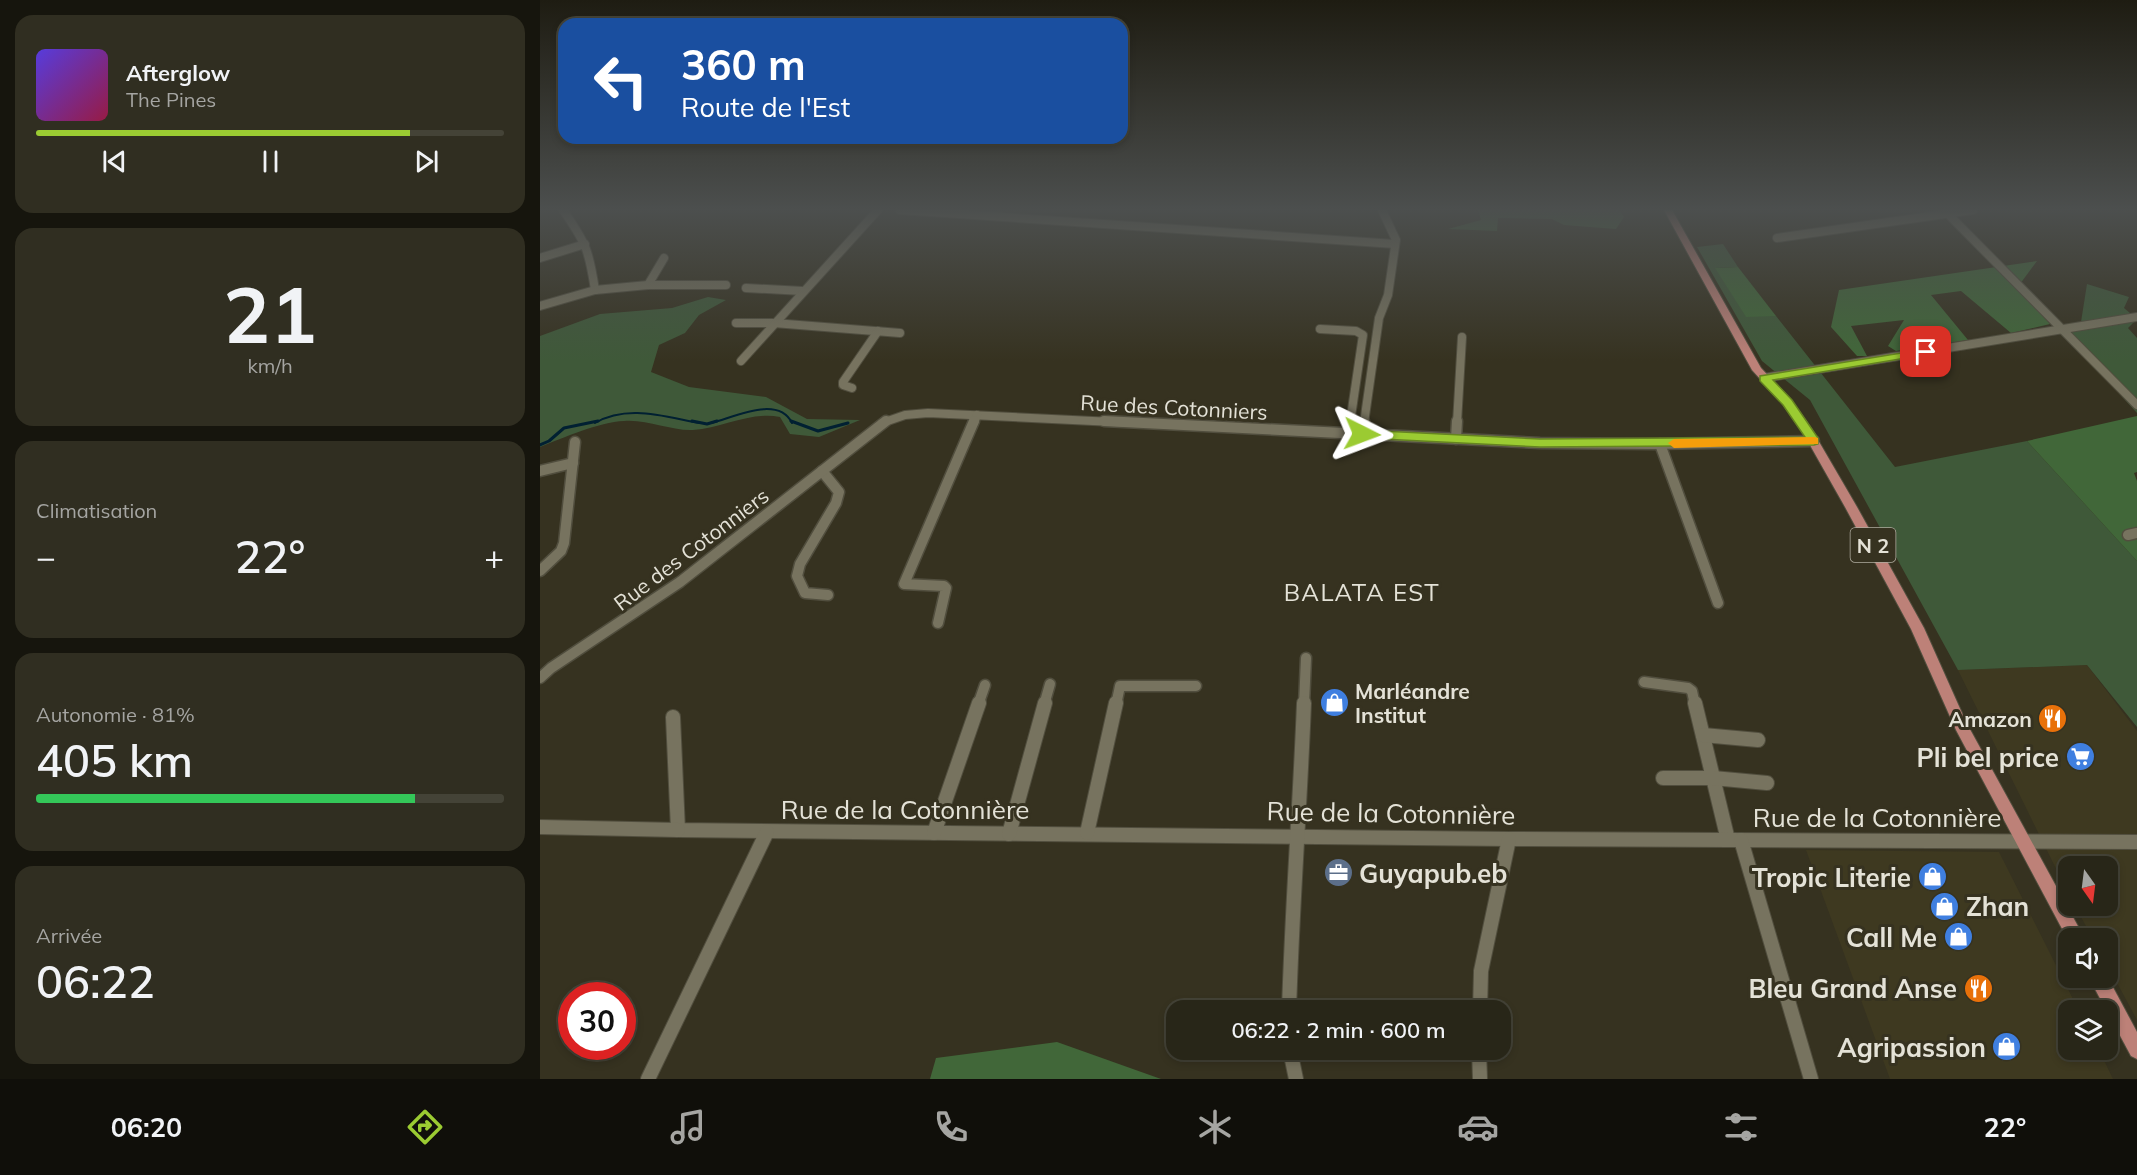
<!DOCTYPE html>
<html lang="fr">
<meta charset="utf-8">
<style>
:root{--surface:#282618;--page:#302e21;--text:#f1f3f6;--muted:#a5a5a2;--line:#444337;--accent:#9bcb32}
body{margin:0;font-family:Mulish,sans-serif;background:var(--page);color:var(--text);height:100vh;display:flex;flex-direction:column;font-size:22px;white-space:nowrap}
*{box-sizing:border-box;margin:0}
p{font-size:20px;color:var(--muted)}
.icon{flex:none;width:33px;height:33px;fill:none;stroke:currentColor;stroke-width:2;stroke-linecap:round;stroke-linejoin:round}
.map{position:relative;flex:1;overflow:hidden}
.panel{display:flex;flex-direction:column;gap:15px;padding:15px;background:#16150d;width:540px}
.panel>*{flex:none}
.banner{position:absolute;left:18px;top:18px;width:570px;height:126px;border-radius:18px;box-shadow:0 3px 9px #0003,0 0 0 2px var(--line);background:#1a4fa0;color:#fff;overflow:hidden}
.needle{width:39px;rotate:166deg}
.controls{position:absolute;left:1518px;top:856px;display:grid;gap:12px}
.controls a{display:grid;place-items:center;width:60px;height:60px;border-radius:12px;background:var(--surface);box-shadow:0 3px 9px #0003,0 0 0 2px var(--line);font-size:30px}
.speed{position:absolute;left:18px;top:982px;display:flex;gap:12px;font-size:30px;font-weight:700;text-align:center}
.speed>*{display:grid;place-content:center;width:78px;height:78px;border-radius:50%;background:var(--surface);box-shadow:0 3px 9px #0003,0 0 0 2px var(--line);line-height:1}
.speed .limit{border:9px solid #d22;background:#fff;color:#111}
.pin{position:absolute;display:grid;place-items:center;width:51px;height:51px;color:#fff;margin:-26px;border-radius:12px;box-shadow:0 3px 9px #0006}
.me{position:absolute;width:66px;margin:-33px;rotate:93deg;stroke-linejoin:round;filter:drop-shadow(0 0 4px #0008)}
.turn{display:flex;align-items:center;gap:21px;height:126px;padding:0 24px;font-size:27px}
.turn .icon{width:78px;height:78px;stroke-width:2.5}
.turn b{display:block;font-size:42px;line-height:51px}
.big{font-size:45px;font-weight:600;line-height:1.1}
.panel .card{flex:1;display:flex;flex-direction:column;justify-content:center;gap:9px;min-width:0;padding:0 21px;border-radius:18px;background:var(--page)}
.panel .dial{align-items:center;gap:0}
.dial b{font-size:78px;line-height:1}
.song{display:flex;align-items:center;gap:18px}
.cover{width:72px;height:72px;border-radius:9px;background:linear-gradient(135deg,hsl(250 70% 55%),hsl(340 70% 35%))}
.played{height:6px;border-radius:3px;background:linear-gradient(90deg,var(--accent) 80%,var(--line) 80%)}
.keys{display:flex;justify-content:space-around;direction:ltr}
.heat{display:flex;justify-content:space-between;align-items:center;font-size:33px;direction:ltr}
.charge{height:9px;border-radius:4px;background:linear-gradient(90deg,#34c759 81%,var(--line) 0)}
.trip{position:absolute;left:626px;top:1000px;width:345px;height:60px;border-radius:18px;background:var(--surface);box-shadow:0 3px 9px #0003,0 0 0 2px var(--line);font-weight:600;line-height:60px;text-align:center}
.tab-bar{display:flex;height:96px;justify-content:space-around;align-items:center;background:#100f0a;color:var(--muted)}
.tab-bar .icon{width:42px;height:42px}
.tab-bar .current{color:var(--accent)}
.tab-bar b{font-size:27px;color:var(--text)}
main{display:flex;flex:1;min-height:0}
.map>svg:first-child{display:block}
.built{fill:#3e3920}
.green{fill:#3f5939}
.forest{fill:#416739}
.lines{fill:none;stroke-linecap:round;stroke-linejoin:round}
.stream-far1{stroke:#012032;stroke-width:2}
.stream{stroke:#012032;stroke-width:3}
.minor-far2-casing{stroke:#514e3e;stroke-width:10}
.minor-far1-casing{stroke:#514e3e;stroke-width:13}
.minor-casing{stroke:#514e3e;stroke-width:16}
.major-casing{stroke:#514e3e;stroke-width:2}
.minor-far2{stroke:#77735f;stroke-width:8}
.minor-far1{stroke:#77735f;stroke-width:10}
.minor{stroke:#77735f;stroke-width:14}
.major{fill:#bd8178;fill-rule:evenodd}
.route{fill:#9bcb32;stroke:#658420;stroke-width:1.5}
.slow{fill:#f59e0b}
.labels{text-anchor:middle;dominant-baseline:central;stroke-width:6;stroke-linejoin:round;paint-order:stroke}
.shield{fill:#363220;stroke:#b0ada0;stroke-width:1.5}
.shield-label{font-size:20px;font-weight:bold;fill:#e4e2d7}
.street-label{font-size:21px;fill:#e4e2d7;stroke:#363220}
.poi-label{font-size:21px;font-weight:bold;fill:#e4e2d7;stroke:#363220;text-anchor:start}
.quarter-label{font-size:24px;letter-spacing:1.5px;fill:#e4e2d7;stroke:#363220}
.near-poi-label{font-size:26px;font-weight:bold;fill:#e4e2d7;stroke:#363220;text-anchor:end}
.near-street-label{font-size:26px;fill:#e4e2d7;stroke:#363220}
</style>
<main>
<section class="panel">
<div class="card">
<div class="song"><i class="cover"></i><div><b>Afterglow</b><p>The Pines</p></div></div>
<div class="played"></div>
<div class="keys"><svg class="icon" aria-label="previous" viewBox="0 0 24 24"><path d="M18 5L8 12l10 7zM5 5v14"/></svg><svg class="icon" aria-label="pause" viewBox="0 0 24 24"><path d="M8 5v14M16 5v14"/></svg><svg class="icon" aria-label="next" viewBox="0 0 24 24"><path d="M6 5l10 7-10 7zM19 5v14"/></svg></div>
</div>
<div class="card dial"><b>21</b><p>km/h</p></div>
<div class="card"><p>Climatisation</p>
<div class="heat"><a>−</a><b class="big">22°</b><a>+</a></div>
</div>
<div class="card"><p>Autonomie · 81%</p><b class="big">405 km</b><div class="charge"></div></div>
<div class="card"><p>Arrivée</p><b class="big">06:22</b></div>
</section>
<div class="map">
<svg width="1597" height="1079" viewBox="0 0 1597 1079">
<rect width="100%" height="100%" fill="#363220"/>
<g class="built">
<polygon points="1547,665 1597,731 1597,1020 1568,966 1568,939 1553,939 1535,906 1568,906 1568,867 1528,867 1528,893 1418,670"/>
<polygon points="1266,850 1459,852 1539,1011 1528,1011 1528,1050 1559,1050 1573,1079 1350,1079"/>
</g>
<g class="green">
<polygon points="1183,244 1198,267 1176,268 1206,316 1236,316 1355,467 1487,441 1597,561 1597,727 1547,665 1418,670 1270,400 1222,361 1157,247"/>
<polygon points="1547,284 1589,297 1584,308 1597,319 1588,328 1597,338 1597,413 1526,335 1541,322"/>
<path d="M168 297 186 300 159 315 145 333 119 345 111 372 149 387 226 397 267 419 320 420 279 437 250 434 240 417C211 411 183 428 153 430 131 431 107 419 84 421 59 422 23 438 0 447V336L60 314 132 308Z"/>
</g>
<g class="forest">
<polygon points="938,210 1079,210 1084,217 1076,229 1024,225 1012,219 958,218 957,231 908,229 941,220"/>
<polygon points="1497,261 1477,288 1510,324 1471,333 1421,291 1391,295 1428,340 1356,351 1348,346 1364,320 1311,326 1327,356 1317,356 1291,327 1299,290"/>
<polygon points="1198,267 1236,316 1206,317 1175,268"/>
<polygon points="1597,416 1597,472 1594,473 1597,481 1597,561 1487,441"/>
<polygon points="517,1042 621,1079 390,1079 396,1058"/>
</g>
<g class="lines">
<g class="stream-far1">
<path d="M55 423C88 404 125 417 160 423"/>
<path d="M171 423C195 417 238 395 252 423"/>
</g>
<g class="stream">
<polyline points="152,421 167,424 177,421"/>
<polyline points="251,421 278,431 308,423"/>
<polyline points="0,445 9,441 24,428 58,421"/>
</g>
<defs>
<g id="minor-far2">
<path d="M23 210C46 243 49 250 55 290"/>
<polyline points="360,210 855,244"/>
<polyline points="1404,210 1597,405"/>
<polyline points="1237,238 1433,210"/>
<polyline points="0,258 45,244"/>
<polyline points="108,285 124,258"/>
<polyline points="206,288 263,291"/>
<polyline points="0,306 55,290 108,285 186,285"/>
<polyline points="196,323 234,323 360,333"/>
<polyline points="780,329 816,331 823,335 810,423"/>
<polyline points="201,361 338,210"/>
<polyline points="1224,378 1597,317"/>
<polyline points="312,388 303,385 303,382 338,331"/>
<polyline points="342,423 365,415 388,413 594,423"/>
<polyline points="434,423 437,415"/>
<polyline points="824,423 839,318 848,295 856,240 842,210"/>
<polyline points="917,423 922,337"/>
</g>
<g id="minor-far1">
<polyline points="564,421 1000,443 1113,444 1274,441"/>
<polyline points="808,433 810,421"/>
<polyline points="822,434 824,421"/>
<polyline points="916,439 917,421"/>
<polyline points="1120,444 1178,603"/>
<polyline points="0,471 33,463"/>
<polyline points="282,471 299,492 296,503 260,564 257,576 265,593 288,595"/>
<polyline points="1588,535 1597,533"/>
<polyline points="0,571 21,551 24,543 35,442"/>
<polyline points="398,623 406,588 404,586 364,584 434,421"/>
<polyline points="0,678 11,668 140,582 346,421"/>
<polyline points="1104,682 1148,688 1152,691 1155,705"/>
<polyline points="438,705 445,685"/>
<polyline points="504,705 510,684"/>
<polyline points="576,705 580,686 656,686"/>
<polyline points="764,705 766,658"/>
</g>
<g id="minor">
<polyline points="1155,703 1188,840"/>
<polyline points="133,717 138,830 969,839 1597,842"/>
<polyline points="1163,735 1218,740"/>
<polyline points="1123,778 1173,778 1227,783"/>
<polyline points="0,827 138,830"/>
<polyline points="394,833 439,703"/>
<polyline points="547,833 576,703"/>
<polyline points="469,834 505,703"/>
<polyline points="1201,840 1271,1079"/>
<path d="M749 1011C752 908 760 806 764 703"/>
<polyline points="940,1011 941,971 969,839"/>
<polyline points="750,1050 756,1079"/>
<polyline points="939,1050 940,1079"/>
<polyline points="108,1079 227,832"/>
</g>
<g id="major">
<polygon points="1124,210 1132,210 1221,368 1251,400 1271,428 1317,507 1384,628 1426,722 1545,939 1528,940 1416,730 1371,629 1305,507 1262,431 1243,404 1212,370"/>
<polygon points="1549,978 1568,978 1597,1032 1597,1059 1591,1056"/>
</g>
</defs>
<use href="#minor-far2" class="minor-far2-casing"/>
<use href="#minor-far1" class="minor-far1-casing"/>
<use href="#minor" class="minor-casing"/>
<use href="#major" class="major-casing"/>
<use href="#minor-far2" class="minor-far2"/>
<use href="#minor-far1" class="minor-far1"/>
<use href="#minor" class="minor"/>
<use href="#major" class="major"/>
</g>
<linearGradient id="sky" x2="0" y2="1"><stop stop-color="#1e1c12"/><stop offset="0.58" stop-color="#4c4f4e"/><stop offset="1" stop-color="#4c4f4e" stop-opacity="0"/></linearGradient>
<rect width="1597" height="361" fill="url(#sky)"/>
<polygon class="route" points="1386,349 1392,352 1390,354 1233,380 1252,400 1278,438 1278,444 1274,445 1000,447 822,438 816,434 822,430 1000,439 1265,437 1243,405 1220,381 1220,376"/>
<polygon class="slow" points="1274,437 1278,438 1278,444 1134,448 1128,443 1134,439"/>
<defs>
<symbol id="shop-disc" viewBox="-11 -11 22 22"><circle r="9.5" fill="#3f7fe0" stroke="#363220"/><path d="M-5-2.5h2.3a2.7 3.5 0 0 1 5.4 0H5L5.5 6h-11ZM-1.5-2.5h3a1.5 2.3 0 0 0-3 0Z" fill="#fff"/></symbol>
<symbol id="restaurant-disc" viewBox="-11 -11 22 22"><circle r="9.5" fill="#e8710a" stroke="#363220"/><path d="M-5-6h1v4h1v-4h1v4h1v-4h1v5L-1.5 .5V6h-2V.5L-5-1ZM5-6V6H3V1.5H1.5Q1.5-4 5-6Z" fill="#fff"/></symbol>
<symbol id="supermarket-disc" viewBox="-11 -11 22 22"><circle r="9.5" fill="#3f7fe0" stroke="#363220"/><path d="M-6-5.5h2.5l.6 2H6L4.5 2H-2.5L-4.4-4H-6ZM-1.5 3.2a1.3 1.3 0 1 0 .1 0ZM3 3.2a1.3 1.3 0 1 0 .1 0Z" fill="#fff"/></symbol>
<symbol id="office-disc" viewBox="-11 -11 22 22"><circle r="9.5" fill="#5c6f8a" stroke="#363220"/><path d="M-6-3h4V-5.5h4V-3h4V5H-6ZM-1-4.5V-3h2v-1.5ZM-6 0V1H6V0Z" fill="#fff"/></symbol>
</defs>
<g fill-rule="evenodd">
<use href="#shop-disc" x="778" y="686" width="33" height="33"/>
<use href="#restaurant-disc" x="1496" y="702" width="33" height="33"/>
<use href="#supermarket-disc" x="1524" y="740" width="33" height="33"/>
<use href="#office-disc" x="782" y="856" width="33" height="33"/>
<use href="#shop-disc" x="1376" y="860" width="33" height="33"/>
<use href="#shop-disc" x="1388" y="890" width="33" height="33"/>
<use href="#shop-disc" x="1402" y="920" width="33" height="33"/>
<use href="#restaurant-disc" x="1422" y="972" width="33" height="33"/>
<use href="#shop-disc" x="1450" y="1030" width="33" height="33"/>
</g>
<g class="labels">
<rect class="shield" x="1310.5" y="528" width="45" height="34" rx="4.5"/>
<g class="shield-label">
<text x="1333" y="545">N 2</text>
</g>
<g class="street-label">
<text transform="translate(634 407) rotate(3)">Rue des Cotonniers</text>
<text transform="translate(151 549) rotate(-37)">Rue des Cotonniers</text>
</g>
<g class="poi-label">
<text x="815" y="691">Marléandre<tspan x="815" dy="24">Institut</tspan></text>
<text x="1492" y="719" text-anchor="end">Amazon</text>
</g>
<g class="quarter-label">
<text x="822" y="592">BALATA EST</text>
</g>
<g class="near-poi-label">
<text x="1519" y="757">Pli bel price</text>
<text x="819" y="873" text-anchor="start">Guyapub.eb</text>
<text x="1371" y="877">Tropic Literie</text>
<text x="1426" y="906" text-anchor="start">Zhan</text>
<text x="1397" y="937">Call Me</text>
<text x="1417" y="988">Bleu Grand Anse</text>
<text x="1446" y="1047">Agripassion</text>
</g>
<g class="near-street-label">
<text x="365" y="809">Rue de la Cotonnière</text>
<text transform="translate(851 813) rotate(1)">Rue de la Cotonnière</text>
<text x="1337" y="817">Rue de la Cotonnière</text>
</g>
</g>
</svg>
<div class="controls">
<a><svg class="needle" viewBox="-14 -14 28 28"><path d="M0-13l5 13h-10z" fill="#e53935"/><path d="M0 13l5-13h-10z" fill="#a5a5a2"/></svg></a>
<a><svg class="icon" aria-label="sound" viewBox="0 0 24 24"><path d="M4 9h4l5-4v14l-5-4H4zM17 9q2 3 0 6"/></svg></a>
<a><svg class="icon" aria-label="layers" viewBox="0 0 24 24"><path d="M12 4l9 5-9 5-9-5zM3 14l9 5 9-5"/></svg></a>
</div>
<div class="speed"><div class="limit">30</div></div>
<div class="pin" style="left:1386px;top:352px;background:#d93025"><svg class="icon" aria-label="arrive" viewBox="0 0 24 24"><path d="M6 21V4h12l-3 4 3 4H6"/></svg></div>
<svg class="me" style="left:822px;top:434px" viewBox="-20 -20 40 40"><path d="M0-17L14 15 0 8-14 15z" fill="#9bcb32" stroke="#fff" stroke-width="4"/></svg>
<div class="trip">06:22 · 2 min · 600 m</div>
<div class="banner">
<div class="turn"><svg class="icon" aria-label="left" viewBox="0 0 24 24"><path d="M17 20v-9H6M10 6l-5 5 5 5"/></svg><div><b>360 m</b>Route de l'Est</div></div>
</div>
</div>
</main>
<nav class="tab-bar">
<b>06:20</b>
<svg class="icon current" aria-label="directions" viewBox="0 0 24 24"><path d="M12 3l9 9-9 9-9-9zM9 14v-3h6M13 9l2 2-2 2"/></svg>
<svg class="icon" aria-label="music" viewBox="0 0 24 24"><path d="M9 18V5l10-2v13"/><circle cx="6" cy="18" r="3"/><circle cx="16" cy="16" r="3"/></svg>
<svg class="icon" aria-label="phone" viewBox="0 0 24 24"><path d="M5 4h4l2 5-3 2q2 4 5 5l2-3 5 2v4C11 20 4 13 5 4z"/></svg>
<svg class="icon" aria-label="climate" viewBox="0 0 24 24"><path d="M12 3v18M4 7l16 10M4 17L20 7"/></svg>
<svg class="icon" aria-label="car" viewBox="0 0 24 24"><path d="M5 17H2v-5l4-1 3-4h7l3 4 3 1v5h-3M9 17h6M6 11h13"/><circle cx="7" cy="17" r="2"/><circle cx="17" cy="17" r="2"/></svg>
<svg class="icon" aria-label="filters" viewBox="0 0 24 24"><path d="M4 7h16M4 17h16"/><circle cx="9" cy="7" r="2"/><circle cx="15" cy="17" r="2"/></svg>
<b>22°</b>
</nav>
